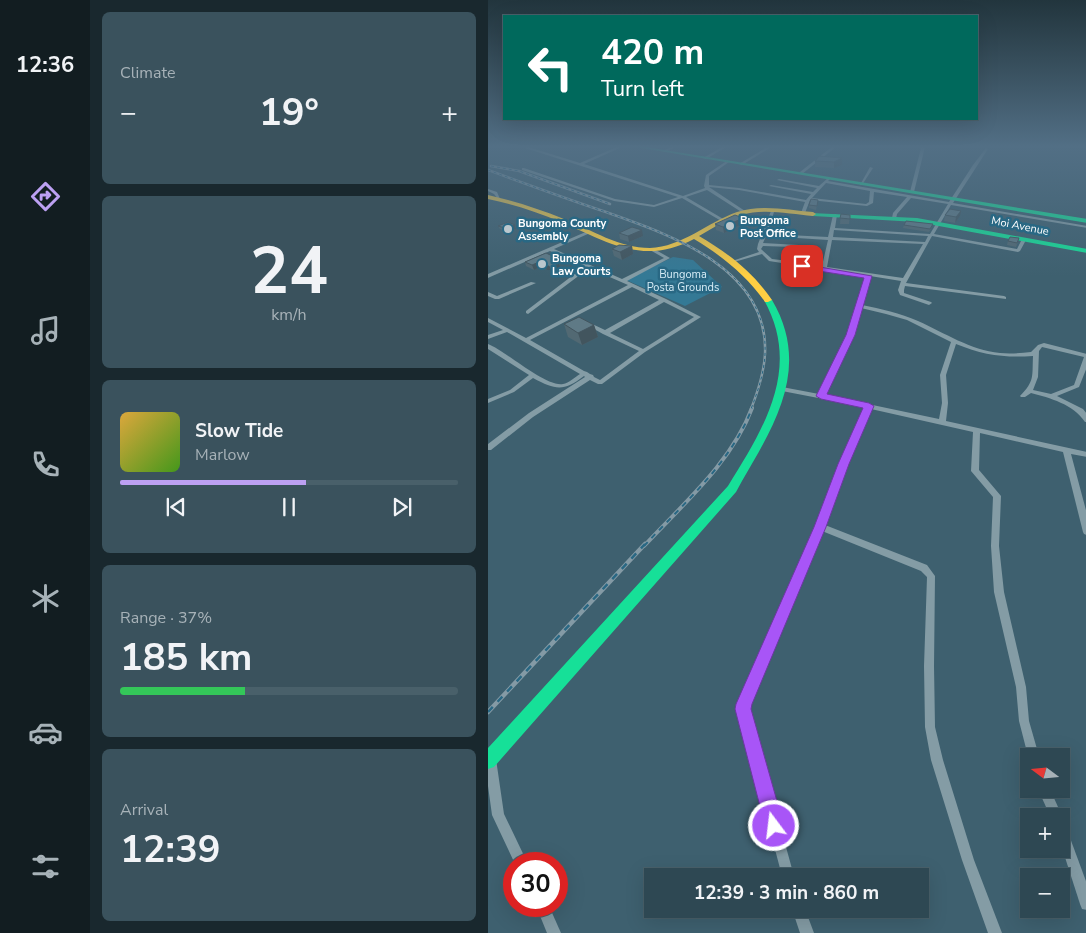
<!DOCTYPE html>
<meta charset="utf-8">
<style>
:root{--surface:#2e4853;--page:#3a525d;--text:#f1f3f6;--muted:#a7b2b8;--line:#49606a;--accent:#bca0f2}
body{margin:0;font-family:"Nunito Sans",sans-serif;background:var(--page);color:var(--text);height:100vh;display:flex;flex-direction:column;font-size:19px;white-space:nowrap}
*{box-sizing:border-box;margin:0}
p{font-size:16px;color:var(--muted)}
.icon{flex:none;width:28px;height:28px;fill:none;stroke:currentColor;stroke-width:2;stroke-linecap:round;stroke-linejoin:round}
.map{position:relative;flex:1;overflow:hidden}
.side{display:flex;flex-direction:column;gap:12px;padding:12px;background:#19282e;width:398px}
.side>*{flex:none}
.top-card{position:absolute;left:15px;top:15px;width:475px;height:105px;border-radius:0px;box-shadow:0 5px 20px #0002,0 0 0 1px var(--line);background:#00695c;color:#fff;overflow:hidden}
.needle{width:32px;rotate:286deg}
.buttons{position:absolute;left:532px;top:748px;display:grid;gap:10px}
.buttons a{display:grid;place-items:center;width:50px;height:50px;border-radius:0px;background:var(--surface);box-shadow:0 5px 20px #0002,0 0 0 1px var(--line);font-size:25px}
.speed{position:absolute;left:15px;top:852px;display:flex;gap:10px;font-size:25px;font-weight:700;text-align:center}
.speed>*{display:grid;place-content:center;width:65px;height:65px;border-radius:50%;background:var(--surface);box-shadow:0 5px 20px #0002,0 0 0 1px var(--line);line-height:1}
.speed .limit{border:8px solid #d22;background:#fff;color:#111}
.pin{position:absolute;display:grid;place-items:center;width:42px;height:42px;color:#fff;margin:-21px;border-radius:10px;box-shadow:0 2px 8px #0006}
.me{position:absolute;width:55px;margin:-28px;rotate:345deg;stroke-linejoin:round;filter:drop-shadow(0 0 4px #0008)}
.turn{display:flex;align-items:center;gap:18px;height:105px;padding:0 15px;font-size:22px}
.turn .icon{width:65px;height:65px;stroke-width:2.5}
.turn b{display:block;font-size:35px;line-height:42px}
.big{font-size:38px;font-weight:700;line-height:1.1}
.side .card{flex:1;display:flex;flex-direction:column;justify-content:center;gap:8px;min-width:0;padding:0 18px;border-radius:8px;background:var(--page)}
.side .dial{align-items:center;gap:0}
.dial b{font-size:65px;line-height:1}
.song{display:flex;align-items:center;gap:15px}
.cover{width:60px;height:60px;border-radius:8px;background:linear-gradient(135deg,hsl(40 70% 55%),hsl(100 70% 35%))}
.played{height:5px;border-radius:2px;background:linear-gradient(90deg,var(--accent) 55%,var(--line) 55%)}
.keys{display:flex;justify-content:space-around;direction:ltr}
.heat{display:flex;justify-content:space-between;align-items:center;font-size:28px;direction:ltr}
.charge{height:8px;border-radius:4px;background:linear-gradient(90deg,#34c759 37%,var(--line) 0)}
.trip{position:absolute;left:156px;top:868px;width:285px;height:50px;border-radius:0px;background:var(--surface);box-shadow:0 5px 20px #0002,0 0 0 1px var(--line);font-weight:700;line-height:50px;text-align:center}
main{display:flex;flex:1;min-height:0}
.dock{display:flex;flex-direction:column;width:90px;justify-content:space-around;align-items:center;background:#121d21;color:var(--muted)}
.dock .icon{width:35px;height:35px}
.dock .on{color:var(--accent)}
.dock b{font-size:22px;color:var(--text)}
.map>svg:first-child{display:block}
.green{fill:#347995}
.lines{fill:none;stroke-linecap:round;stroke-linejoin:round}
.street{fill:#849ca5;fill-rule:evenodd}
.fast{fill:#16e098;fill-rule:evenodd}
.slow{fill:#ffcf43;fill-rule:evenodd}
.rail-far2-casing{stroke:#849aa5;stroke-width:2.5}
.rail-far1-casing{stroke:#849aa5;stroke-width:4}
.rail-casing{stroke:#849aa5;stroke-width:4.5}
.rail-far2{stroke:#296884;stroke-width:1;stroke-dasharray:3;stroke-linecap:butt}
.rail-far1{stroke:#296884;stroke-width:2;stroke-dasharray:5.5;stroke-linecap:butt}
.rail{stroke:#296884;stroke-width:2.5;stroke-dasharray:7;stroke-linecap:butt}
.wall{fill:#526973}
.shaded-wall{fill:#42555e}
.building{fill:#5f7a86;stroke:#42555e}
.route{fill:#a855f7;stroke:#6d37a1}
.poi-dot{fill:#bbc7cd;stroke:#296884;stroke-width:2}
.labels{text-anchor:middle;dominant-baseline:central;stroke-width:5;stroke-linejoin:round;paint-order:stroke}
.far-poi-label{font-size:11px;font-weight:bold;fill:#fff;stroke:#296884;text-anchor:start}
.far-street-label{font-size:11px;fill:#fff;stroke:#296884}
.far-park-label{font-size:11px;fill:#d6ecf6;stroke:#296884}
</style>
<main>
<nav class="dock">
<b>12:36</b>
<svg class="icon on" aria-label="directions" viewBox="0 0 24 24"><path d="M12 3l9 9-9 9-9-9zM9 14v-3h6M13 9l2 2-2 2"/></svg>
<svg class="icon" aria-label="music" viewBox="0 0 24 24"><path d="M9 18V5l10-2v13"/><circle cx="6" cy="18" r="3"/><circle cx="16" cy="16" r="3"/></svg>
<svg class="icon" aria-label="phone" viewBox="0 0 24 24"><path d="M5 4h4l2 5-3 2q2 4 5 5l2-3 5 2v4C11 20 4 13 5 4z"/></svg>
<svg class="icon" aria-label="climate" viewBox="0 0 24 24"><path d="M12 3v18M4 7l16 10M4 17L20 7"/></svg>
<svg class="icon" aria-label="car" viewBox="0 0 24 24"><path d="M5 17H2v-5l4-1 3-4h7l3 4 3 1v5h-3M9 17h6M6 11h13"/><circle cx="7" cy="17" r="2"/><circle cx="17" cy="17" r="2"/></svg>
<svg class="icon" aria-label="filters" viewBox="0 0 24 24"><path d="M4 7h16M4 17h16"/><circle cx="9" cy="7" r="2"/><circle cx="15" cy="17" r="2"/></svg>
</nav>
<section class="side">
<div class="card"><p>Climate</p>
<div class="heat"><a>−</a><b class="big">19°</b><a>+</a></div>
</div>
<div class="card dial"><b>24</b><p>km/h</p></div>
<div class="card">
<div class="song"><i class="cover"></i><div><b>Slow Tide</b><p>Marlow</p></div></div>
<div class="played"></div>
<div class="keys"><svg class="icon" aria-label="previous" viewBox="0 0 24 24"><path d="M18 5L8 12l10 7zM5 5v14"/></svg><svg class="icon" aria-label="pause" viewBox="0 0 24 24"><path d="M8 5v14M16 5v14"/></svg><svg class="icon" aria-label="next" viewBox="0 0 24 24"><path d="M6 5l10 7-10 7zM19 5v14"/></svg></div>
</div>
<div class="card"><p>Range · 37%</p><b class="big">185 km</b><div class="charge"></div></div>
<div class="card"><p>Arrival</p><b class="big">12:39</b></div>
</section>
<div class="map">
<svg width="599" height="933" viewBox="0 0 599 933">
<rect width="100%" height="100%" fill="#3e606f"/>
<polygon class="green" points="185,257 205,260 234,287 197,306 138,280"/>
<g class="lines">
<g class="street">
<path d="M34 146H37L92 163 131 146H134V147L96 164 195 196 217 188 216 186 218 175 240 160 241 162 221 176V185L251 188 318 200 323 194 281 186 283 185 325 192 329 188 289 180 291 179 331 186 340 178 342 179 340 181 461 202 485 165 498 148 500 149 465 203 599 226V228L463 205 446 234 529 249 534 239H538V240L532 251 530 252 444 236 418 283 516 296 518 297V299L417 286 416 290V293L443 302 444 303 441 305 412 295 410 290 413 281 382 276 374 305C393 309 412 313 430 321 457 333 482 350 512 353 523 354 533 353 543 352L550 345 556 343 599 354V367L591 387 569 396 595 409 599 414V422H597C585 404 562 398 543 393L537 397H533L532 396C547 381 544 376 545 356 516 358 495 355 468 344L458 375 460 403 458 421 599 452V457L583 454 599 514V535L596 534 595 532 575 452 492 433 491 470 513 496 511 546 516 592 538 687 541 721 551 756H541V760L531 721 528 687 506 592 503 546 505 497 483 471 485 432 383 409 359 464 337 525 439 565 447 576 446 666 447 727 455 760 486 860 514 933H500L474 860 443 760 437 727 436 666 439 577 433 571 334 531 261 704 260 709 306 876H294L250 709 252 700 328 527 351 464 377 407 294 391 291 389 294 387 331 394 359 335 378 276 339 270 336 271H334V269L327 268 325 269 323 267 304 265H302L300 264 281 261 274 254 246 262 244 261 271 252 269 249 270 244 283 211 286 212 279 234 340 237 345 215 347 214 349 215 347 228 442 234 460 204 423 198 409 214 408 219H406L404 218 405 213 419 197 386 192 385 203 379 206 322 200 317 213 315 214 313 213 317 202 251 190 221 187 257 211V213H255L219 190 198 197 237 220V222H235L194 198 166 207 126 201 34 170V168H36L127 199 166 205 190 197 34 147ZM338 183 382 191 381 202 378 204 324 198ZM346 230 440 236 437 242 345 237ZM278 236 340 240 334 266 328 265 332 250 328 246 275 243ZM344 240 435 244 415 278 339 267ZM275 246 306 247 301 261 284 259 273 249ZM311 248H325L328 250 323 265 305 262ZM373 308 398 314 419 320 463 342 452 375 454 403 451 419 337 395 365 335ZM554 347 596 357 586 385 563 394 545 390 550 377 551 351Z"/>
<polygon points="186,146 190,146 177,152 174,151"/>
<polygon points="236,146 240,146 218,159 215,158"/>
<polygon points="281,146 285,146 254,165 251,164"/>
<polygon points="345,146 349,146 314,174 312,174 312,172"/>
<polygon points="418,146 429,146 437,147 426,192 424,193 422,192 433,148"/>
<polygon points="382,167 385,168 374,185 372,185"/>
<polygon points="0,189 9,192 12,199 10,199 6,194 0,191"/>
<path d="M100 231 102 232V233L66 249 134 279 176 258 162 250 166 249 182 258 139 281 178 299 213 317 157 352 114 384H110L102 380 45 417 3 450H0V444L41 413 97 377 96 376C75 392 68 390 45 378L26 392 0 403V399L22 390 41 375 0 349V344C18 351 57 387 75 384 81 383 87 377 92 374L19 332 0 339V335L15 330 0 322V318L38 338 140 285 101 268 40 314 38 313V311L97 266 62 251 2 277 0 278V274ZM144 287 171 300 117 330 102 323 100 322 97 324 115 334 151 351 112 380 106 377 105 375 102 374 99 372 96 371 42 340ZM176 302 206 317 155 349 122 333Z"/>
<polygon points="43,282 48,283 11,299 7,299 0,296 0,292 9,296"/>
<polygon points="2,753 6,755 8,759 16,814 40,864 27,864 4,815 0,786 0,754"/>
<polygon points="550,789 562,789 574,816 574,817 562,816"/>
<polygon points="574,825 578,827 599,884 599,910 594,909 592,904 574,848"/>
<polygon points="48,906 61,906 73,933 59,933"/>
<polygon points="304,909 317,909 326,933 312,933"/>
</g>
<g class="fast">
<polygon points="142,146 152,146 599,219 599,223"/>
<polygon points="323,213 429,218 599,249 599,253 429,222 325,216 323,215"/>
<path d="M277 298 284 300C323 366 288 423 254 481L248 492 6 767 0 769V748L240 486C276 428 314 368 276 300Z"/>
</g>
<path class="slow" d="M0 195C26 201 51 209 76 219 104 230 131 248 162 248 194 247 220 222 249 212 274 204 300 210 325 212L328 214 325 216C302 214 276 208 254 215 238 219 225 228 211 236 240 253 265 272 284 300L280 302H277C258 275 234 256 206 239 155 266 120 242 73 222 49 212 25 204 0 199Z"/>
<defs>
<g id="rail-far2">
<polyline points="3,166 31,171 122,204"/>
<path d="M0 170C38 184 76 198 115 211 180 234 281 267 277 354 276 373 270 391 263 409"/>
</g>
<path id="rail-far1" d="M156 546C195 504 244 462 264 408"/>
<polyline id="rail" points="0,712 157,544"/>
</defs>
<use href="#rail-far2" class="rail-far2-casing"/>
<use href="#rail-far1" class="rail-far1-casing"/>
<use href="#rail" class="rail-casing"/>
<use href="#rail-far2" class="rail-far2"/>
<use href="#rail-far1" class="rail-far1"/>
<use href="#rail" class="rail"/>
</g>
<g class="wall">
<polygon points="331,156 354,165 346,168 327,167 327,161"/>
<polygon points="330,200 328,210 321,208 321,205"/>
<polygon points="353,214 362,215 361,224 352,224"/>
<polygon points="457,215 472,216 467,223 456,221"/>
<polygon points="255,218 256,223 236,233 228,230 227,224"/>
<polygon points="27,225 28,229 19,232 12,229 10,226"/>
<polygon points="416,225 444,227 441,232 415,228"/>
<polygon points="131,233 155,236 141,242 132,239"/>
<polygon points="520,241 530,242 528,247 519,245"/>
<polygon points="144,246 145,254 134,260 126,256 124,249"/>
<polygon points="58,253 72,268 70,268 70,272 63,273 62,270 59,270 57,264 46,270 38,266 37,262"/>
<polygon points="76,324 106,325 110,337 94,345 80,337"/>
</g>
<g class="shaded-wall">
<polygon points="354,158 354,165 346,168 346,162"/>
<polygon points="473,211 472,216 467,223 468,217"/>
<polygon points="255,218 256,223 236,233 235,227"/>
<polygon points="27,225 28,229 19,232 17,228"/>
<polygon points="154,230 155,236 141,242 140,236"/>
<polygon points="144,246 145,254 134,260 132,252"/>
<polygon points="56,260 57,264 46,270 44,265"/>
<polygon points="71,264 72,268 70,268 70,272 63,273 62,270 59,270 57,266"/>
<polygon points="106,325 110,337 94,345 90,333"/>
</g>
<g class="building">
<polygon points="331,156 354,158 346,162 327,161"/>
<polygon points="323,199 330,200 329,206 321,205"/>
<polygon points="462,209 473,211 468,217 457,215"/>
<polygon points="353,214 362,215 362,219 352,218"/>
<polygon points="247,215 255,218 235,227 227,224"/>
<polygon points="418,221 445,224 442,229 416,225"/>
<polygon points="20,222 27,225 17,228 10,226"/>
<polygon points="144,227 154,230 140,236 131,233"/>
<polygon points="522,237 531,238 529,243 520,241"/>
<polygon points="131,245 144,246 132,252 124,249"/>
<polygon points="58,253 69,258 71,264 68,264 69,268 62,269 61,266 57,266 56,260 44,265 37,262"/>
<polygon points="91,317 106,325 90,333 76,324"/>
</g>
<linearGradient id="sky" x2="0" y2="1"><stop stop-color="#22353d"/><stop offset="0.53" stop-color="#526f85"/><stop offset="1" stop-color="#526f85" stop-opacity="0"/></linearGradient>
<rect width="599" height="276" fill="url(#sky)"/>
<polygon class="route" points="314,264 384,276 367,335 339,394 381,403 386,406 361,464 338,527 264,704 263,709 296,826 293,833 286,836 280,833 277,826 247,709 248,704 326,527 350,464 375,408 333,399 328,396 358,335 376,278 311,268 311,265"/>
<g class="poi-dot">
<circle cx="242" cy="226" r="5"/>
<circle cx="20" cy="229" r="5"/>
<circle cx="54" cy="264" r="5"/>
</g>
<g class="labels">
<g class="far-poi-label">
<text x="252" y="220">Bungoma<tspan x="252" dy="13">Post Office</tspan></text>
<text x="30" y="223">Bungoma County<tspan x="30" dy="13">Assembly</tspan></text>
<text x="64" y="258">Bungoma<tspan x="64" dy="13">Law Courts</tspan></text>
</g>
<g class="far-street-label">
<text transform="translate(532 226) rotate(11)">Moi Avenue</text>
</g>
<g class="far-park-label">
<text x="195" y="274">Bungoma<tspan x="195" dy="13">Posta Grounds</tspan></text>
</g>
</g>
</svg>
<div class="buttons">
<a><svg class="needle" viewBox="-14 -14 28 28"><path d="M0-13l5 13h-10z" fill="#e53935"/><path d="M0 13l5-13h-10z" fill="#a7b2b8"/></svg></a>
<a>+</a>
<a>−</a>
</div>
<div class="speed"><div class="limit">30</div></div>
<div class="pin" style="left:314px;top:266px;background:#d93025"><svg class="icon" aria-label="arrive" viewBox="0 0 24 24"><path d="M6 21V4h12l-3 4 3 4H6"/></svg></div>
<svg class="me" style="left:286px;top:826px" viewBox="-20 -20 40 40"><circle r="17" fill="#a855f7" stroke="#fff" stroke-width="3"/><path d="M0-11L8 9 0 5-8 9z" fill="#fff"/></svg>
<div class="trip">12:39 · 3 min · 860 m</div>
<div class="top-card">
<div class="turn"><svg class="icon" aria-label="left" viewBox="0 0 24 24"><path d="M17 20v-9H6M10 6l-5 5 5 5"/></svg><div><b>420 m</b>Turn left</div></div>
</div>
</div>
</main>
